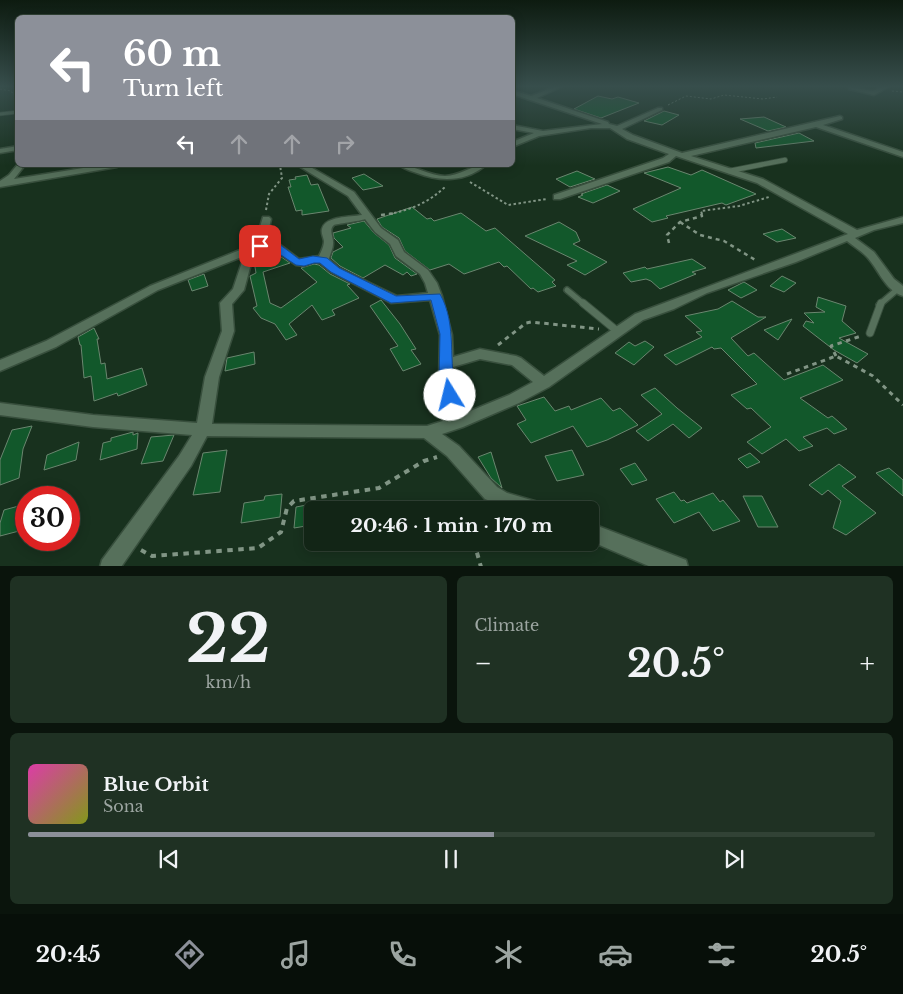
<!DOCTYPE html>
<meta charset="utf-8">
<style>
:root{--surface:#122516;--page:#1f3123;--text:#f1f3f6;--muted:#9ca5a1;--line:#314235;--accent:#8c9099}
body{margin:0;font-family:"Libre Baskerville",serif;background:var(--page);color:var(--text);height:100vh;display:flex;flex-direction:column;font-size:19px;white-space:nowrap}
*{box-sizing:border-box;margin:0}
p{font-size:16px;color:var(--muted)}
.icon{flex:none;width:28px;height:28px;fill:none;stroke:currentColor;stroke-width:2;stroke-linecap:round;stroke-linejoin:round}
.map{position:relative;height:566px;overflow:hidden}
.panel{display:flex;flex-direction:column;gap:10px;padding:10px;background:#0a140c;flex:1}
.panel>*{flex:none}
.guide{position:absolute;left:15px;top:15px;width:500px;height:152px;border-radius:8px;box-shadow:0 2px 12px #0003,0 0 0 1px var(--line);background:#8c9099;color:#fff;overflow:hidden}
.speed{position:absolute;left:15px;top:486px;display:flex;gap:10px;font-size:25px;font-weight:700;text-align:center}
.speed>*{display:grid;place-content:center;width:65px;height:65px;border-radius:50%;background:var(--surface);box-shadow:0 2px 12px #0003,0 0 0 1px var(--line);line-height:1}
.speed .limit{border:8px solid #d22;background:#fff;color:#111}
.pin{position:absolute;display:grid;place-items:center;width:42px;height:42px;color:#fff;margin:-21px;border-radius:10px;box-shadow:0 2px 8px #0006}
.me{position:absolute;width:55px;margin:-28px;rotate:351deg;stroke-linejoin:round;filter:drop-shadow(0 0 4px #0008)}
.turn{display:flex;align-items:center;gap:18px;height:105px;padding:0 25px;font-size:22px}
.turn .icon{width:65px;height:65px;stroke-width:2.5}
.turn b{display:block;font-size:35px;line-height:42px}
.lanes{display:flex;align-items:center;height:48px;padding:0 25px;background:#0003;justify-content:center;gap:25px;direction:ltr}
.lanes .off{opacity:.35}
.big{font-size:38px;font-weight:700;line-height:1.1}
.panel .widget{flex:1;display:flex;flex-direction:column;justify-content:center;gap:8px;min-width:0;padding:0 18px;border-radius:8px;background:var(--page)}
.panel .dial{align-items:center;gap:0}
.dial b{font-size:65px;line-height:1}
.song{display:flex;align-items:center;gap:15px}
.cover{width:60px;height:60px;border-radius:8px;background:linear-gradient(135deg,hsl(320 70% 55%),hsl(70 70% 35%))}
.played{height:5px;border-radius:2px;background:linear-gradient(90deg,var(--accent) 55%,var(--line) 55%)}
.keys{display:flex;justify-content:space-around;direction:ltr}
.heat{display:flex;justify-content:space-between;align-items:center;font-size:28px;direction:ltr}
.panel .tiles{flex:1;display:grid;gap:10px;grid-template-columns:1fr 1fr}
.widget:last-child{grid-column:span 2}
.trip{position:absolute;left:304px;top:501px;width:295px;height:50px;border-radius:8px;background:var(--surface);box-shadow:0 2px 12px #0003,0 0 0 1px var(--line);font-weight:700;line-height:50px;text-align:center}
.dock{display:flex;height:80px;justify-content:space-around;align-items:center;background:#070f09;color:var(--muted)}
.dock .icon{width:35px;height:35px}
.dock .selected{color:var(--accent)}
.dock b{font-size:22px;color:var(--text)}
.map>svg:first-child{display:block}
.building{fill:#12582b;stroke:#6a866f}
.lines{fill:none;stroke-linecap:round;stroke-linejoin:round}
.service-far3-casing{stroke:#384f3d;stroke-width:4.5}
.service-far2-casing{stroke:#384f3d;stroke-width:6}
.service-far1-casing{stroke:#384f3d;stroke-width:8}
.service-casing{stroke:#384f3d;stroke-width:9}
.minor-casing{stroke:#384f3d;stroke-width:3}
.path-far4{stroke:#819585;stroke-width:1;stroke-dasharray:2 2;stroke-linecap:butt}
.path-far3{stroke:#819585;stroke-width:2;stroke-dasharray:2.5 2.5;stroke-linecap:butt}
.path-far2{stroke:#819585;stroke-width:2.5;stroke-dasharray:4 4;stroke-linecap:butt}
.path-far1{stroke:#819585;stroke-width:3;stroke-dasharray:4.5 4.5;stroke-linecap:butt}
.path{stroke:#819585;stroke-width:4;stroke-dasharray:5.5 5.5;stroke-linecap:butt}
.service-far3{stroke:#56705b;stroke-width:3}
.service-far2{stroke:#56705b;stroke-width:4.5}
.service-far1{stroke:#56705b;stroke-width:5}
.service{stroke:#56705b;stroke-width:7}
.minor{fill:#56705b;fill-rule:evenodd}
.route{fill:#1a73e8;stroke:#114b97}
</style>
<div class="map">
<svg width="903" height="567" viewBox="0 0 903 567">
<rect width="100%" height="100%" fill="#18311e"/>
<g class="building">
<polygon points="598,96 612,99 618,97 639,103 601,118 574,109"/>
<polygon points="664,111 679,115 662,125 644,121"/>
<polygon points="764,117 786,127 768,131 740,119"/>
<polygon points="799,133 814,141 756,148 755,143"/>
<polygon points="668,167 691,175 702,170 756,194 726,205 722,203 666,216 668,218 652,222 633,209 681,188 644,173"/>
<polygon points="577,171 595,179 570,187 556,179"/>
<polygon points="364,174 383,186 363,190 352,178"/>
<polygon points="307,175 311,185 318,184 329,211 302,215 302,210 296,211 288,187 291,187 289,180 296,179 295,177"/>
<polygon points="607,185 620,191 593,203 578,197 583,195 581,194"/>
<polygon points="412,207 427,219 431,218 434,221 461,213 486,231 495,228 555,280 552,282 556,286 538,292 533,288 531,289 507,266 504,267 499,262 464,274 449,264 430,270 405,251 399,238 382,227 377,219"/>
<polygon points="364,221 374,233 389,245 395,258 417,274 411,276 407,272 403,275 385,265 363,278 340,266 331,258 333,252 343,247 334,238 333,233 351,228 347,225"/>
<polygon points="559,222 576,232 580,241 573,244 607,262 585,275 567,265 577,261 525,236"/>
<polygon points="782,229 796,238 777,242 763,234"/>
<polygon points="277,254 290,263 263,272 270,303 281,308 317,282 301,268 314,264 319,265 330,274 350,284 347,285 359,298 332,310 335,315 322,320 312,305 289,324 297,335 286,340 275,324 261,318 253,308 257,306 250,276 256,273 254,261"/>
<polygon points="692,259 706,268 692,272 696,274 660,289 651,281 646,279 631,282 623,273 645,267 647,269"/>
<polygon points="204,274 208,286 192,291 188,280"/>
<polygon points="782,276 796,283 784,292 770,286"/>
<polygon points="744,282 757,290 741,298 728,290"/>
<polygon points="818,297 846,306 842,321 856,333 839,338 868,354 857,363 834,350 803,326 806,321 814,323 804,313 825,312 816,307"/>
<polygon points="381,300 400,324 416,349 411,350 421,364 403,371 390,349 398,346 370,306"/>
<polygon points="732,301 758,317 766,317 731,338 748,356 754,353 784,380 823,365 843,380 800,398 828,418 832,416 847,429 834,434 827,428 803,437 813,446 799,451 786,439 762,454 747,442 771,427 751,408 747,409 731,395 757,384 721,348 714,349 712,347 676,365 664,355 702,337 696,332 702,331 685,316 718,309"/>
<polygon points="792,319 778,340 764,330"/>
<polygon points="94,328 99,339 97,339 101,364 105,363 107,379 142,368 147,385 118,396 117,393 94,401 91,376 84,378 81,345 80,345 78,337"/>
<polygon points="645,341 654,347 634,365 615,353 629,342 635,346"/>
<polygon points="254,352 255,364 225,371 227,358"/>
<polygon points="655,388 677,408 702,428 689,438 673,424 648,441 636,431 662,414 641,395"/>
<polygon points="544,397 555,411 569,406 571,410 601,398 613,411 620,408 638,425 607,440 587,447 573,426 531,443 517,424 526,420 517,406"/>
<polygon points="32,426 23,449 19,478 0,485 0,460 12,430"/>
<polygon points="133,432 133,435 138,433 137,449 100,460 103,443 111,441 111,438"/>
<polygon points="174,435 163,461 141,464 151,437"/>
<polygon points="79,442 76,460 44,470 47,455"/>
<polygon points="227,450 220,492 193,495 203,453"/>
<polygon points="572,450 584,475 557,481 545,456"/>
<polygon points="491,452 494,462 502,488 491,478 478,457"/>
<polygon points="750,453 760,462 747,468 738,459"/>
<polygon points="635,463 647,480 632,485 620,469"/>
<polygon points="839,464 856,477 842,486 876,513 846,535 833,528 841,501 828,490 822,495 809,485"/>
<polygon points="889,468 903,480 903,496 876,473"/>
<polygon points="674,492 681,501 684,500 687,503 713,493 720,502 723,500 740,521 713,531 699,512 674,523 656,499"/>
<polygon points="282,494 280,517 241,523 244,503 264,500 265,496"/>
<polygon points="743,496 762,496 778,527 758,527"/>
<polygon points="26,504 26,517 22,518 19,531 0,536 0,523 4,510"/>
<polygon points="312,504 312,525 294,528 296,507"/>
</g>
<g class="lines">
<defs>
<polyline id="service-far3" points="0,114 18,112"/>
<polyline id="service-far2" points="729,171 785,160"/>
<g id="service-far1">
<polyline points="567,290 585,305"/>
<polyline points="879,305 899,288"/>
</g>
<g id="service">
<polyline points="583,303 617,331"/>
<polyline points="870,333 881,303"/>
</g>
<g id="minor">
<path d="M554 87H561L537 98 608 122 609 124 617 126 658 108H662V110L622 129 633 135 682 153 840 116 842 117V119L823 125 903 152V157L816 127 691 156 763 179 857 230 903 217V223L874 230 855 238 874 252 894 279 903 286V296C885 291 878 268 866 256 860 250 853 246 847 241L796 262 707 293 674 309 643 320 549 387 519 403 463 427 442 434 459 446 497 487 507 493 545 504 548 510H511L485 499 447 456 424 438 207 436 191 466 121 567H100L102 560 179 456 192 435 93 427 0 415V403L93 415 197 423 205 377 222 331 220 303 233 289 244 256 158 290 56 347 0 371V360L46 341 150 286 255 244 263 217H269L271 219 266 243 279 244 299 259 319 256C321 252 324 246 324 241 323 236 321 233 322 229 325 216 350 217 362 215L348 196 297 165H307L354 192 381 228 398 240 404 252 428 270 437 283 442 296 452 335 453 357 480 349 516 356 521 358 544 376 635 314 848 234 757 183 676 156 669 162 560 199H554V195L663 158 669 154 627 139 610 128H591L539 136 512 147V142L534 133 512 129V125L543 131 602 124 512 94V90L531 96ZM365 219 375 232 390 244 396 256 420 274 425 283 428 293 397 296 339 268 329 259C330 254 333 249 333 244 334 238 328 230 334 225 335 224 361 221 365 219ZM263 249H273L296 265 304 266 314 262 320 263 331 272 391 303 430 300 440 335 439 382 449 419 427 426 212 424 219 377 234 331 232 304 244 290 252 260ZM480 359 512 365 533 382 509 395 463 414 453 382V367Z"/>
<polygon points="849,87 873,91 881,87 888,87 874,95 849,89"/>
<polygon points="18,146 18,150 0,153 0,149"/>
<polygon points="18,164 25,165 14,179 102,165 121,165 117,167 0,187 0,181 9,175"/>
<path d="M399 165C415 165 429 176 445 176 460 176 471 165 486 165 466 182 440 182 417 173 411 171 404 169 399 165Z"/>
<polygon points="590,523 686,560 688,567 651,567 590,541"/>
</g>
</defs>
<use href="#service-far3" class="service-far3-casing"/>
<use href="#service-far2" class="service-far2-casing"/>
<use href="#service-far1" class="service-far1-casing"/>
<use href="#service" class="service-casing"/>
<use href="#minor" class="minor-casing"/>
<g class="path-far4">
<polyline points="0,89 11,91 18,100"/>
<polyline points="892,91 903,92"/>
<polyline points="668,105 686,96 711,99 724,95 763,99 777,97"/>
</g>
<g class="path-far3">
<polyline points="470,182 508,205 547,199"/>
<polyline points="266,210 269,194 282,178 280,165"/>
<path d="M389 214C411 210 429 202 445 187"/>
<polyline points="702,214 701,211 739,206 769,197"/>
</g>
<g class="path-far2">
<polyline points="381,215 396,213"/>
<polyline points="680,222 700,235 724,241 757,261"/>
<polyline points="669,243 667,235 680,222 702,216 701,213"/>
</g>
<g class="path-far1">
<polyline points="498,345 526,323 531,322 599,329"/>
<polyline points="836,356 831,346 861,336"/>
<polyline points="787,374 836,356 873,376 903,405"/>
</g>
<g class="path">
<polyline points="475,510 477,500"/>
<polyline points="474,542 481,567"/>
<polyline points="141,550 152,556 258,548 281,532 287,508 294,501 379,488 424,461 437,457"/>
</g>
<use href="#service-far3" class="service-far3"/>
<use href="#service-far2" class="service-far2"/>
<use href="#service-far1" class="service-far1"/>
<use href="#service" class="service"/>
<use href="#minor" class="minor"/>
</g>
<linearGradient id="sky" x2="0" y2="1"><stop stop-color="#0d1b10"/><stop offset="0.52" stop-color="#374e4c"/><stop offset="1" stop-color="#374e4c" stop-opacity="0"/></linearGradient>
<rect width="903" height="166" fill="url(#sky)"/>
<path class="route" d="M257 243 279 244 299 259 313 256 327 258 339 268 396 296 440 294C458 326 447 362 457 395L455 399 450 401 445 399 439 382 440 334 431 300 391 303 331 272 320 263H314L304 266 296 265 272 249 257 248 255 246Z"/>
</svg>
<div class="speed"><div class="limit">30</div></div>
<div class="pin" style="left:260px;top:246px;background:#d93025"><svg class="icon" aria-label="arrive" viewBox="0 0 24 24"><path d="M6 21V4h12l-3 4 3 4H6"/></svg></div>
<svg class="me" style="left:450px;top:395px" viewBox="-20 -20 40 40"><circle r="19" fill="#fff"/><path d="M0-13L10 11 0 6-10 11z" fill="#1a73e8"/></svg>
<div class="trip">20:46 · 1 min · 170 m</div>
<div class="guide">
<div class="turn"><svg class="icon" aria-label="left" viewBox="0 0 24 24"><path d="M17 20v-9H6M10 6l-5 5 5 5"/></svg><div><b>60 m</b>Turn left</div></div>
<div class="lanes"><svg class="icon" aria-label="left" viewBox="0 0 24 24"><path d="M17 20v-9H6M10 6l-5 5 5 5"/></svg><svg class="icon off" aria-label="ahead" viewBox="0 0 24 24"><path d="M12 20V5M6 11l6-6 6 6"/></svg><svg class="icon off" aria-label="ahead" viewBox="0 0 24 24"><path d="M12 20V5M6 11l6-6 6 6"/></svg><svg class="icon off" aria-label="right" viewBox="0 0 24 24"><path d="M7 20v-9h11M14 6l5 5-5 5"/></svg></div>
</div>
</div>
<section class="panel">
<div class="tiles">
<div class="widget dial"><b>22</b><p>km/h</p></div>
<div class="widget"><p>Climate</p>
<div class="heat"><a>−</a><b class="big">20.5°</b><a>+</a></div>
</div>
<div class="widget">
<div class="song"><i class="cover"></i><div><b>Blue Orbit</b><p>Sona</p></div></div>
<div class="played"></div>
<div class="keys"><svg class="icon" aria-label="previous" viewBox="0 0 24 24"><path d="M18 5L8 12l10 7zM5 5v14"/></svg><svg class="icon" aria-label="pause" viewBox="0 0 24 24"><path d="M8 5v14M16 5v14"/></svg><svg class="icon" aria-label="next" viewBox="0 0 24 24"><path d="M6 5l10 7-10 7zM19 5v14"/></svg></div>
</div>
</div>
</section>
<nav class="dock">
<b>20:45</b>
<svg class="icon selected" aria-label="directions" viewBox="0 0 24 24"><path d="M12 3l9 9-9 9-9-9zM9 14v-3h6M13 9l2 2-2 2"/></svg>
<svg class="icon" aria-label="music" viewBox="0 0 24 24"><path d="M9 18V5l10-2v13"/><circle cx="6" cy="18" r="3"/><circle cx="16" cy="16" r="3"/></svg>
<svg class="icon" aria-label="phone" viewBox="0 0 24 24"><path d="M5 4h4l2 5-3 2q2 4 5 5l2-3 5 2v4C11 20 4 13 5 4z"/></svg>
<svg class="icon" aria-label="climate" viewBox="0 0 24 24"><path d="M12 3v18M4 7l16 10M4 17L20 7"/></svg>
<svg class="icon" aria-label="car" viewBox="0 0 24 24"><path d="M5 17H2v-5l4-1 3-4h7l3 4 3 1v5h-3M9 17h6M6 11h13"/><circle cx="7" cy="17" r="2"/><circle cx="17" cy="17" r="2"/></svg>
<svg class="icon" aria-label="filters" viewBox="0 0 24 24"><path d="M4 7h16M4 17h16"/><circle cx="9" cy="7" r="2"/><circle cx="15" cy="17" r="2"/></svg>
<b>20.5°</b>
</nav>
